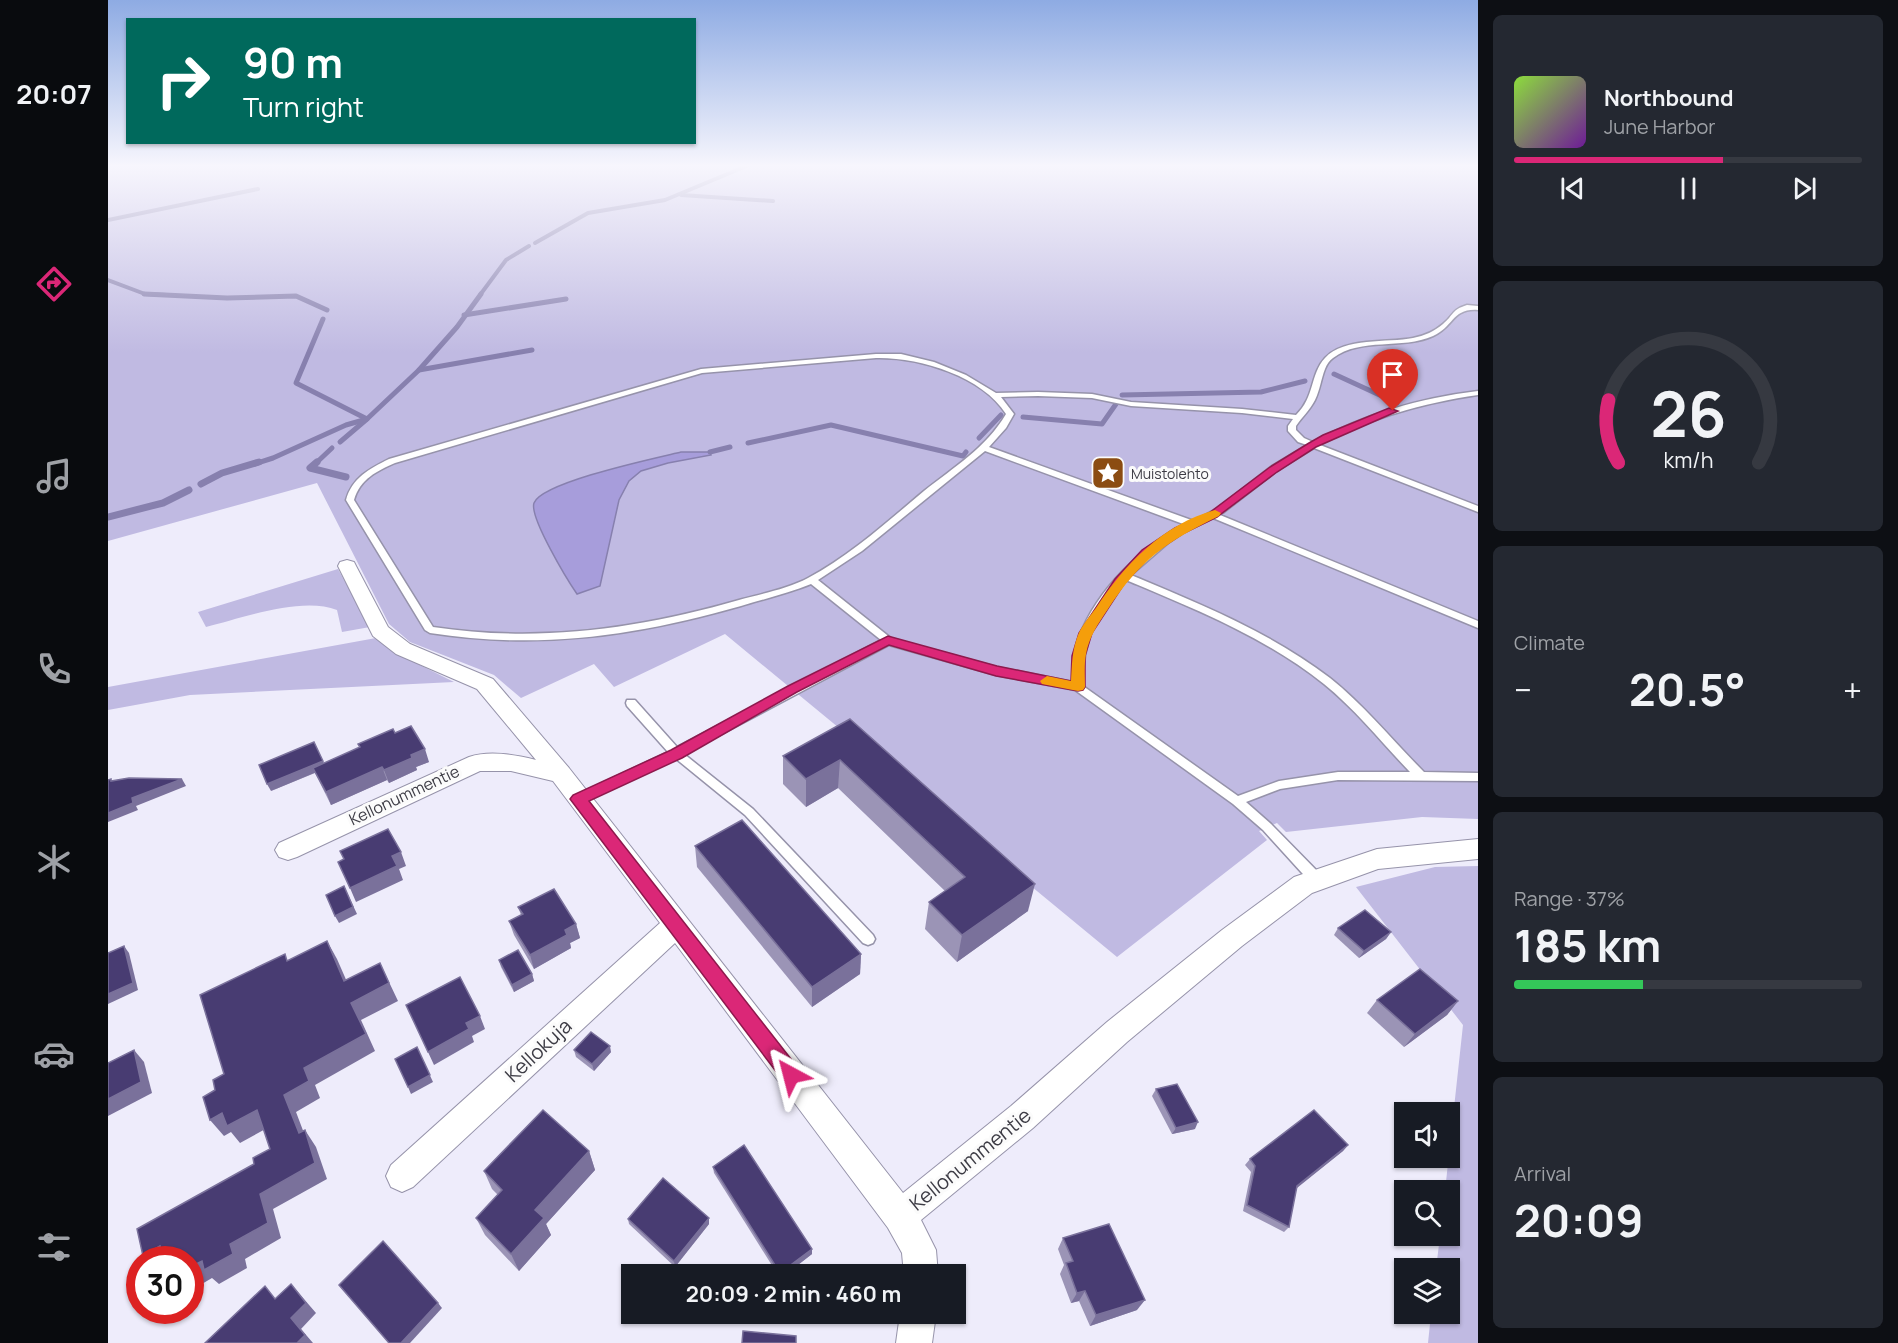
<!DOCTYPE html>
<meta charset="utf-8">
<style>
:root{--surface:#171b24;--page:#242831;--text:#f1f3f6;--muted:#9ea1a6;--line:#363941;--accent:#db2777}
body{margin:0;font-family:Manrope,sans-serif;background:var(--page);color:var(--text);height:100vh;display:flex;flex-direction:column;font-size:22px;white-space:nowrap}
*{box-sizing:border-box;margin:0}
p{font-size:20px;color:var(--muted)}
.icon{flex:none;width:33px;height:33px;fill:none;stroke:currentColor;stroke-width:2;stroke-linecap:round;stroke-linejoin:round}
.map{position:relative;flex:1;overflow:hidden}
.side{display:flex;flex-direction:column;gap:15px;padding:15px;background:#0d0f14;width:420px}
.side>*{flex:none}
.hud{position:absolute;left:18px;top:18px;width:570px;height:126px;border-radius:0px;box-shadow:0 2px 4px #0004;background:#00695c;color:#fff;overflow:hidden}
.tools{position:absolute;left:1286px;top:1102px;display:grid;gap:12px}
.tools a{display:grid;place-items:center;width:66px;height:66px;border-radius:0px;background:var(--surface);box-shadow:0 2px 4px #0004;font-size:30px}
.speed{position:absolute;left:18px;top:1246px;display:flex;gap:12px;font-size:30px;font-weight:700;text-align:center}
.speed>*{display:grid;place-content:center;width:78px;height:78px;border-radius:50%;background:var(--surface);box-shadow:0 2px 4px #0004;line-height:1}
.speed .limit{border:9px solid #d22;background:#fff;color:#111}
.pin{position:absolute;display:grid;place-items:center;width:51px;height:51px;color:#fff;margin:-62px -26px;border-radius:50% 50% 50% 0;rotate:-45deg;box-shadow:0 0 6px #0007}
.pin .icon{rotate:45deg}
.me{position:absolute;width:66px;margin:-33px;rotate:322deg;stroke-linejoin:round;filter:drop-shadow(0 0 4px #0008)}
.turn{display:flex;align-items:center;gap:21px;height:126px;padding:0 18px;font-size:27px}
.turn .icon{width:78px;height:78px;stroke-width:2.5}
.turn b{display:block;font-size:42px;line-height:51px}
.big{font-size:45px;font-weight:700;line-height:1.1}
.side .widget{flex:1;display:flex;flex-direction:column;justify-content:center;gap:9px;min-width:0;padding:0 21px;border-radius:9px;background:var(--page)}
.side .dial{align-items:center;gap:0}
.dial svg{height:156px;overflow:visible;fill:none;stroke:var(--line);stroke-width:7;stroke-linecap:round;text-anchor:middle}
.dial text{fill:var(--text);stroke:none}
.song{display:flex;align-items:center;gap:18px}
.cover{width:72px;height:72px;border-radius:9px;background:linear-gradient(135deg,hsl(90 70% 55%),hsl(280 70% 35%))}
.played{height:6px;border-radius:3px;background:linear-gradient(90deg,var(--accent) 60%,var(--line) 60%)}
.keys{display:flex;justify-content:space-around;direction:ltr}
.heat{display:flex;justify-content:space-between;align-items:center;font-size:33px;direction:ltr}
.charge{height:9px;border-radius:4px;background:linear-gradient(90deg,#34c759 37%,var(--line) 0)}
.trip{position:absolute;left:513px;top:1264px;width:345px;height:60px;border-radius:0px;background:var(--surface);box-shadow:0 2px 4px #0004;font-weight:700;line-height:60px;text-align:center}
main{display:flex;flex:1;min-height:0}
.tabs{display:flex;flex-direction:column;width:108px;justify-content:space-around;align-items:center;background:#090b0e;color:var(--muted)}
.tabs .icon{width:42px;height:42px}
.tabs .selected{color:var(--accent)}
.tabs b{font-size:27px;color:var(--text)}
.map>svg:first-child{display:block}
.green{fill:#c0bae2}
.water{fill:#a79ddb;stroke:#8780ae;stroke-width:1.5}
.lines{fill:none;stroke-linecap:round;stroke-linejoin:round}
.stream-far2{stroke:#8780ae;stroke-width:4}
.stream-far1{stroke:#8780ae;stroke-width:5}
.stream{stroke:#8780ae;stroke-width:7}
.lane-casing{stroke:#9693aa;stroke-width:3}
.street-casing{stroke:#9693aa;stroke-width:2}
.lane{fill:#fff;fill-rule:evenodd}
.street{fill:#fff;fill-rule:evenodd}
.wall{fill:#9b94b6}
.shaded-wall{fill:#7a719b}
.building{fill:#483c72;stroke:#7a719b;stroke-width:1.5}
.route{fill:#db2777;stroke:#8e194d;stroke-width:1.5}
.slow{fill:#f59e0b}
.labels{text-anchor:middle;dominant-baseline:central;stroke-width:6;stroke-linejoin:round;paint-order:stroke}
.far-poi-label{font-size:14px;fill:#3d3c45;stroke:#fbfbfb;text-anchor:start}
.street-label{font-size:16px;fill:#3d3c45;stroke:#fbfbfb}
.near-street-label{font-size:20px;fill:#3d3c45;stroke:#fbfbfb}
</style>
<main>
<nav class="tabs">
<b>20:07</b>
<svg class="icon selected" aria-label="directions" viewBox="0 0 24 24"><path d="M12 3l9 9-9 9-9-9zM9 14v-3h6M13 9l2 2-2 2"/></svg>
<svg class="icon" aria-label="music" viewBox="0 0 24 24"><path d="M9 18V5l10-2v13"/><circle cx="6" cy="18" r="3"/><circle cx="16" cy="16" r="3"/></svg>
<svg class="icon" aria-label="phone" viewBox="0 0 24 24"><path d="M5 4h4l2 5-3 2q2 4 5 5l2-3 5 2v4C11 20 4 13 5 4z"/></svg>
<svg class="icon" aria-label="climate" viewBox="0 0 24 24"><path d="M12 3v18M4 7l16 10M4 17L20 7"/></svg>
<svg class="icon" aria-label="car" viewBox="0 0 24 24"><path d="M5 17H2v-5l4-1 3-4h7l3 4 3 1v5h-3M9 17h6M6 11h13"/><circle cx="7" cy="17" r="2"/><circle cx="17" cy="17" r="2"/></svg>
<svg class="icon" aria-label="filters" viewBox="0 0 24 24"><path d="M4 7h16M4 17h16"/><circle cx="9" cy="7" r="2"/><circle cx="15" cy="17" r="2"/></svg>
</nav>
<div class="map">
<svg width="1370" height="1343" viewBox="0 0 1370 1343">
<rect width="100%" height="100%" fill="#eeecfb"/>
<g class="green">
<polygon points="0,165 1370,165 1370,819 1314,817 1178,832 1169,823 1151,831 1159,840 1009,957 617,634 506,687 486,664 413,698 386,675 302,642 281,624 209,483 0,541"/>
<path d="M230 569 262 627 234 632 229 610C194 596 134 618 98 627L90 612Z"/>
<polygon points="268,638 288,653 346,682 82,695 0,710 0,687"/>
<polygon points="1370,866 1370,1343 1320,1343 1323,1314 1341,1314 1341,1269 1328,1269 1332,1236 1341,1236 1341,1191 1337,1191 1355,1025 1248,887 1327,867"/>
</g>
<path class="water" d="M573 452H602L603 455 560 463 533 471 521 481 511 500 492 586 469 594C460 581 421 517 426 503 434 482 548 458 573 452Z"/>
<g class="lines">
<g class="stream-far2">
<polyline points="573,195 665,201"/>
<polyline points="0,220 150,189"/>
<polyline points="427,243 480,213 557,200 641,165"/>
<polyline points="0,280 37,294 59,295"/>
<polyline points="372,295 398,260 421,246"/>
</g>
<g class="stream-far1">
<polyline points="36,294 119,298 188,296 219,310"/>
<polyline points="356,315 458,299"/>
<polyline points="215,319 188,383 259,419 232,442"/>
<polyline points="311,370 424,350"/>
<polyline points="1226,374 1289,403"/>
<polyline points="1014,395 1153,392 1197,381"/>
<polyline points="915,417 994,424 1008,404"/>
<polyline points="871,438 893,415"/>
<polyline points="640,443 723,425 855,456 858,452"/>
<polyline points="602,452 622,447"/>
<polyline points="146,464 165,458 238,425 259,419 311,370 349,327 373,294"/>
<polyline points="207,464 224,448"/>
</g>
<g class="stream">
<polyline points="209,462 202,468 238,477"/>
<polyline points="93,484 114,473 151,462"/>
<polyline points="0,517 55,503 81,490"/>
</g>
<defs>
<path id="lane" d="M1359 305 1370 306V310C1344 308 1346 327 1325 336 1294 350 1253 337 1225 358 1221 361 1219 364 1217 369 1213 379 1212 390 1207 400 1202 410 1194 417 1188 426V430L1196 438 1205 442C1257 414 1312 398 1370 391V395C1315 403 1261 418 1212 445L1370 506V512L1206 448 1170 470 1112 515 1370 621V628L1105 518 1075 533 1060 543 1023 575C1092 604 1162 632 1222 678 1257 706 1285 741 1316 772L1370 773V781L1230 780 1172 789 1138 802 1163 824 1214 876 1215 880 1214 884 1209 885 1204 884 1155 830 1125 804 967 690 888 675 781 645 576 754 645 809 765 935 767 939 765 943 760 945 755 943 637 815 567 758 475 802 471 804 467 802 465 799 467 796 560 752 519 706 518 703 519 700H527L569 747 773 640 703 584C681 593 656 599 633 606 528 636 431 650 322 633L317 630 238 500C244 478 261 469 281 459L593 369 768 354H793L826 362 858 375 888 393 930 392 984 394 1023 402 1134 409 1188 415C1207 397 1202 374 1217 358 1236 337 1280 343 1305 338 1316 336 1327 331 1335 324 1346 315 1343 310 1359 305ZM768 358C811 357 874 376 898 414 878 448 846 467 816 491 779 522 743 555 700 578 679 589 653 594 631 600 530 629 430 643 325 627L246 500C252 479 269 471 287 463L594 373ZM930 396 984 398 1023 406 1134 413 1185 419 1180 426V431L1190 442 1199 445 1164 466 1110 508 1086 521 881 447 898 428 906 414 893 397ZM877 451 1078 525C1033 546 989 590 971 637 965 652 964 667 965 682L888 667 784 639 710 580 754 551ZM1018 580C1087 609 1157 637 1216 684 1248 710 1274 743 1302 772H1230L1171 781 1130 796 975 686C974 641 988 612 1018 580Z"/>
<g id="street">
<path d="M239 560 246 562 248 566 280 627 302 644 385 679 461 768 795 1193 903 1106 999 1022 1114 930 1186 877 1269 849 1370 839V859L1270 869 1204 893 1134 946 1019 1042 925 1128 813 1220 828 1250 830 1275H796L794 1253 780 1228 567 943 305 1187 294 1192 283 1187 278 1176 283 1165 552 923 445 781 403 771H372L189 857 180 860 171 857 167 850 171 843 361 757C382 750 407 755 428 760L369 689 288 654 265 636 230 566 232 562Z"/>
<polygon points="792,1314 828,1314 824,1343 788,1343"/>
</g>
</defs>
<use href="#lane" class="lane-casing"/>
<use href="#street" class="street-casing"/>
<use href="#lane" class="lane"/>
<use href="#street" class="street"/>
</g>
<g class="wall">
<polygon points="742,719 920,911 849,962 817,929 821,902 837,891 730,788 698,807 675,784 675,756"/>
<polygon points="287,733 321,762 308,767 309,770 281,783 279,780 223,805 207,773 163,791 216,763"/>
<polygon points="587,846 753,954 752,974 704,1007 589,867"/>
<polygon points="410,907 468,924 472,938 462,943 463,948 426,969 406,935 401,921 413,915"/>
<polygon points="1230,928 1283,932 1278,939 1251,958 1226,935"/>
<polygon points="391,960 424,974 426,981 406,992 393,967"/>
<polygon points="1269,1000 1350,1001 1339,1015 1296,1047 1259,1013"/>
<polygon points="466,1050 503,1052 486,1071 468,1057"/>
<polygon points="1048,1089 1087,1129 1064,1134 1044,1096"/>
<polygon points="1240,1145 1235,1151 1188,1188 1181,1227 1176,1232 1135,1211 1143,1172 1137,1165 1142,1159"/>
<polygon points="481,1151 487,1170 438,1224 443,1235 411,1271 377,1235 368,1218 390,1195 384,1189 376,1171"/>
<polygon points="605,1167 704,1249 704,1254 677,1275 670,1275 606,1173"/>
<polygon points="520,1219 601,1224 567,1267 521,1224"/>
<polygon points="955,1238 1029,1310 982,1326 971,1301 963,1303 952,1274 956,1265 950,1249"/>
</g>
<g class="shaded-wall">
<polygon points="317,749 321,762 308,767 309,770 281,783 276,770 303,755"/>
<polygon points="732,760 730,788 698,807 698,779"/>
<polygon points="215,761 218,768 163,791 159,784"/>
<polygon points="274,767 279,780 223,805 218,792"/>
<polygon points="74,779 78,786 28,806 30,810 0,822 0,813 24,798"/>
<polygon points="293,852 298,866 291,869 295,880 248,902 242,888 284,856"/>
<polygon points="927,884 920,911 849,962 854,935"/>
<polygon points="236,886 249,914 231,923 227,916"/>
<polygon points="468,924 472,938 462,943 463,948 426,969 422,955 457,930"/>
<polygon points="1283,932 1278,939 1251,958 1256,951"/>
<polygon points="219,941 229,959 246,998 236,981"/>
<polygon points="16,946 21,953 30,990 0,1004 0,994"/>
<polygon points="753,954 752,974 704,1007 704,987"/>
<polygon points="272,963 290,1001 253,1020 267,1051 207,1085 212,1098 188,1112 202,1149 197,1130 208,1147 219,1179 165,1209 173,1238 137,1259 139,1268 111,1284 104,1278 82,1291 82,1267 122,1244 152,1194 191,1133 176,1095"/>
<polygon points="424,974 426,981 406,992 404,985"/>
<polygon points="1350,1001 1339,1015 1296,1047 1307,1034"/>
<polygon points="372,1016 377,1029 364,1036 366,1042 326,1065 320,1052 358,1023"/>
<polygon points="502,1046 503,1052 486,1071 484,1064"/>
<polygon points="26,1050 36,1062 44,1093 0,1116 0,1099"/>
<polygon points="312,1054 325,1082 303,1094 300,1087"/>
<polygon points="149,1110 161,1127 132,1143 123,1132 116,1136 102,1120 114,1113"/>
<polygon points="1090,1122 1087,1129 1064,1134 1068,1128"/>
<polygon points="1240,1145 1235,1151 1184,1192 1189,1186"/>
<polygon points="481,1151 487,1170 438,1224 443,1235 411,1271 403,1254 427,1210"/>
<polygon points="601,1218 601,1224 567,1267 566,1261"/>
<polygon points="52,1246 68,1260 40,1260 35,1256"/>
<polygon points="704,1249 704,1254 677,1275 673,1275 672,1273"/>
<polygon points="183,1284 208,1313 193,1329 205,1343 189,1343 183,1318"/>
<polygon points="977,1291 971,1301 963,1303 969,1293"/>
<polygon points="1037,1300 1029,1310 982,1326 988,1315"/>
<polygon points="330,1303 334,1308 302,1343 293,1343"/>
</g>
<g class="building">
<polygon points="742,719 927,884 854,935 821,902 857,877 732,760 698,779 675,756"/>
<polygon points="303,726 317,749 303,755 304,758 276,770 274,767 218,792 205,768 252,747 250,744 285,729 287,733"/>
<polygon points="206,742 215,761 159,784 151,765"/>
<polygon points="21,778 74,779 24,798 25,803 0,813 0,780 3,779 3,781"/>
<polygon points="634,820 753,954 704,987 587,846"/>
<polygon points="280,829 293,852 284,856 289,866 242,888 230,862 236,859 232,851"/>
<polygon points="236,886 245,907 227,916 218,895"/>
<polygon points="446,889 468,924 457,930 459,935 422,955 401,921 415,914 410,907"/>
<polygon points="1257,910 1283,932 1256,951 1230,928"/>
<polygon points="219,941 236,981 272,963 281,983 243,1003 258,1034 196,1068 201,1081 176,1095 191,1133 197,1130 207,1163 152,1194 160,1223 122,1244 125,1254 96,1270 94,1261 82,1267 82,1260 55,1260 52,1246 35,1256 29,1229 146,1164 145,1158 162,1149 149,1110 119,1126 114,1113 102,1120 95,1097 107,1090 105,1080 116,1074 92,995 177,954 179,961"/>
<polygon points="16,946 25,983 0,994 0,953"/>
<polygon points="410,950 424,974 404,985 391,960"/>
<polygon points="1312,969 1350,1001 1307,1034 1269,1000"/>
<polygon points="352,977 372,1016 358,1023 361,1029 320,1052 298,1005"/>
<polygon points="483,1032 502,1046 484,1064 466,1050"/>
<polygon points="309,1047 322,1075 300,1087 287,1059"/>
<polygon points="26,1050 33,1082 0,1099 0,1063"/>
<polygon points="1069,1084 1090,1122 1068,1128 1048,1089"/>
<polygon points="435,1110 481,1151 427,1210 436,1218 403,1254 368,1218 394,1190 376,1171"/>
<polygon points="1206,1110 1240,1145 1189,1186 1181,1227 1139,1205 1147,1166 1142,1159"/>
<polygon points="636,1145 704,1249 672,1273 605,1167"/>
<polygon points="555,1178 601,1218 566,1261 520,1219"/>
<polygon points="1001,1224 1037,1300 988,1315 977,1291 969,1293 958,1263 965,1261 955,1238"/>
<polygon points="275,1241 330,1303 293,1343 281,1343 231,1285"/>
<polygon points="183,1284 198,1303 183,1318 197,1335 189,1343 97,1343 157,1286 167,1299"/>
<polygon points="635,1331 688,1336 688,1343 634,1343"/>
</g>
<linearGradient id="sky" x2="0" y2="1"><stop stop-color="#8eabe3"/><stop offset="0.47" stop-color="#f7f6fd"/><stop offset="1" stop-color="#f7f6fd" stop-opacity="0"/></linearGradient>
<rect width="1370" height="353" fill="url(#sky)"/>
<polygon class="route" points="1281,408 1290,411 1208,447 1169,472 1109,517 1076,533 1043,555 1016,584 984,633 977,656 977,687 975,690 970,691 888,676 781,645 689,692 574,758 481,801 690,1068 693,1075 690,1082 683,1084 676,1082 462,799 465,795 563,750 680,686 780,636 889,666 963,681 964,656 971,633 1007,579 1034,550 1067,528 1101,513 1162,467 1201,443 1215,435"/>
<path class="slow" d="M1107 510 1113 513 1111 516C1058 542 1033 559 1000 609 990 624 981 637 978 654 976 664 977 676 977 687L975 690 970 691 934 684 932 681 939 676 963 681C964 665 964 650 970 635 974 625 982 616 988 608 1016 565 1055 524 1107 510Z"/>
<defs>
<symbol id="sight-square" viewBox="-11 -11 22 22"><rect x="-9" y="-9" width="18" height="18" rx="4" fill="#8b4c12" stroke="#fbfbfb"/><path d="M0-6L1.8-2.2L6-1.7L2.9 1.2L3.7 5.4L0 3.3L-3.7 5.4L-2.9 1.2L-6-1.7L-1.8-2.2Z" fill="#fff"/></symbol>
</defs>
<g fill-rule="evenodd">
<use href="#sight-square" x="981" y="454" width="38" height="38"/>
</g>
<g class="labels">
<g class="far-poi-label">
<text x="1023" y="473">Muistolehto</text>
</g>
<g class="street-label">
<text transform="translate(296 795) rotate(-25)">Kellonummentie</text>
</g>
<g class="near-street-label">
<text transform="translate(430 1050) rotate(-43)">Kellokuja</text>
<text transform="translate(862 1159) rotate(-39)">Kellonummentie</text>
</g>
</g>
</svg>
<div class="tools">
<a><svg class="icon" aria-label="sound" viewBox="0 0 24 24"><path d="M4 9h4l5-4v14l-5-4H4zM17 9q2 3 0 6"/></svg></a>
<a><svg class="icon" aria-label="search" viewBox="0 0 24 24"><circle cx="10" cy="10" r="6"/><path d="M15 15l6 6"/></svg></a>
<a><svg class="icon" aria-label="layers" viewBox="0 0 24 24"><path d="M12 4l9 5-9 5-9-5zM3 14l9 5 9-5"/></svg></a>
</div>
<div class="speed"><div class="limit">30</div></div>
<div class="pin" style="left:1285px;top:411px;background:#d93025"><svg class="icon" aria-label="arrive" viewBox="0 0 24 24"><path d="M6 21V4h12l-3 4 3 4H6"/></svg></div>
<svg class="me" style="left:683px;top:1075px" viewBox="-20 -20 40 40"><path d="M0-17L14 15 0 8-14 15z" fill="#db2777" stroke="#fff" stroke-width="4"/></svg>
<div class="trip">20:09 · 2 min · 460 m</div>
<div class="hud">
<div class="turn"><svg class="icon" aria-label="right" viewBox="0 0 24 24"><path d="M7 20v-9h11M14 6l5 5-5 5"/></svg><div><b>90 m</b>Turn right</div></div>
</div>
</div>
<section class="side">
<div class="widget">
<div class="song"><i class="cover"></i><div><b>Northbound</b><p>June Harbor</p></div></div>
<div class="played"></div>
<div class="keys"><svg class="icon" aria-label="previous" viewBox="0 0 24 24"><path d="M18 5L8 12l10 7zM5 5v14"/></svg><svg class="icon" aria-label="pause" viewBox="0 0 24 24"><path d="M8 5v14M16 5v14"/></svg><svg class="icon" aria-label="next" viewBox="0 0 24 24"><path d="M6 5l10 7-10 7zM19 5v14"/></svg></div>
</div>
<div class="widget dial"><svg viewBox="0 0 100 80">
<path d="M14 69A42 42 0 1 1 86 69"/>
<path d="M14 69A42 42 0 0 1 9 37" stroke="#db2777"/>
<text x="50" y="56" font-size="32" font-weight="700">26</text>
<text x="50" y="72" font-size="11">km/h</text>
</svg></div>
<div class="widget"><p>Climate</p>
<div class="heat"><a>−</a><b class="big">20.5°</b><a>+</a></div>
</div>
<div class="widget"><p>Range · 37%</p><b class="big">185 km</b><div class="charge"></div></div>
<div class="widget"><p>Arrival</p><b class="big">20:09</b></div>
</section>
</main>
